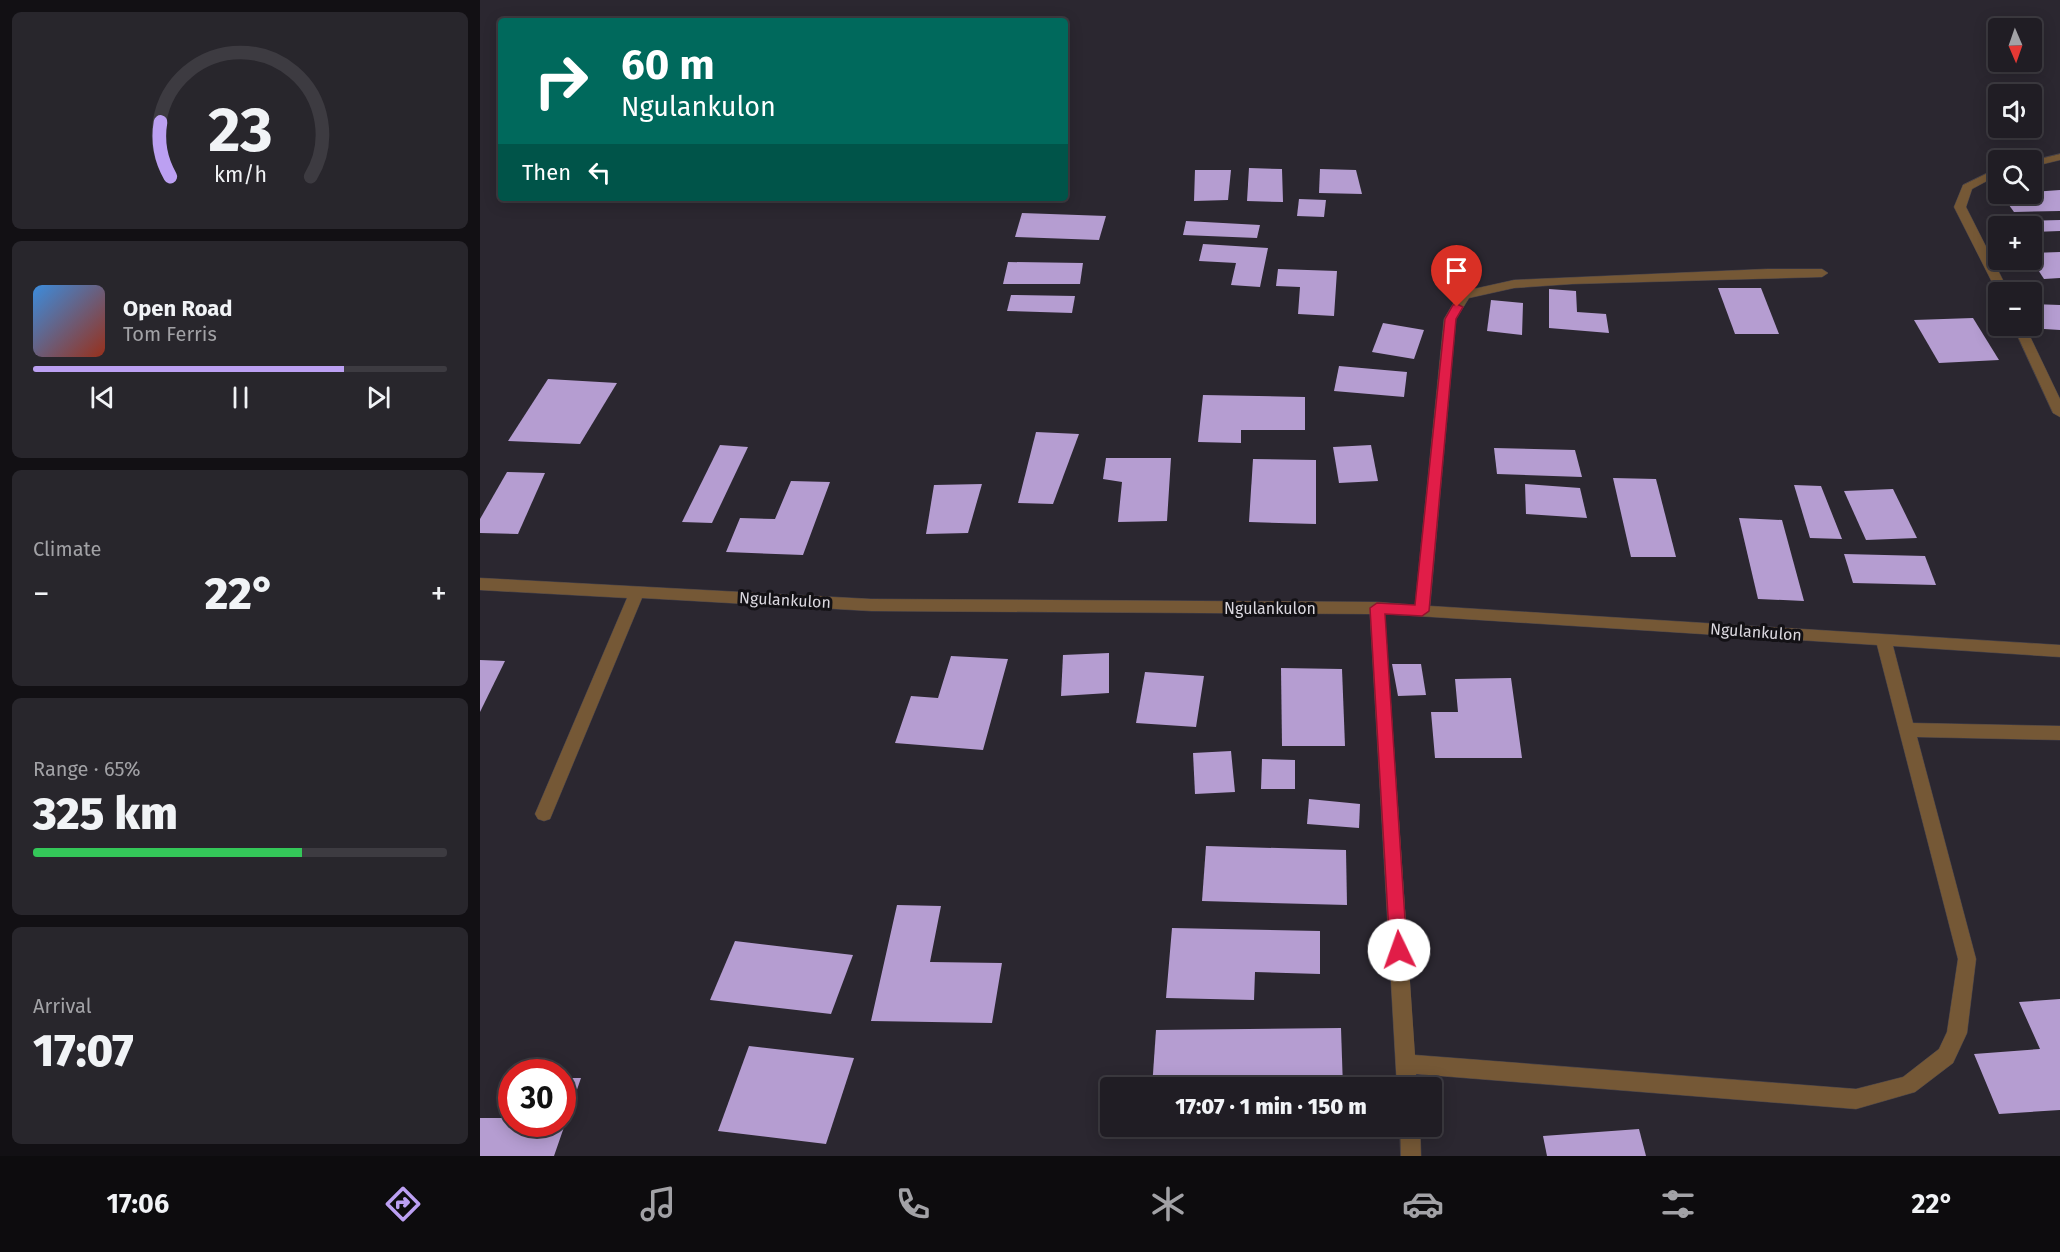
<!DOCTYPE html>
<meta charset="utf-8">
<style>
:root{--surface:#201d24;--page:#28262c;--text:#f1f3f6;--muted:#a2a2a6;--line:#3d3b41;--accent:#bca0f2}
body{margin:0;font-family:"Fira Sans",sans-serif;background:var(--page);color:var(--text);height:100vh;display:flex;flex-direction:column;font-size:22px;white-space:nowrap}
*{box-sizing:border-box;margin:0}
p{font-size:20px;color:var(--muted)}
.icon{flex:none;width:33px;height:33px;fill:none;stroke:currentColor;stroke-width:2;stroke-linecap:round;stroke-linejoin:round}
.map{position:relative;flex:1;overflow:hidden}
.side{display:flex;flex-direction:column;gap:12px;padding:12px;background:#121014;width:480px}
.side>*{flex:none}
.top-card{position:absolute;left:18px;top:18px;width:570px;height:183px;border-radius:6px;box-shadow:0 3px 15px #0003,0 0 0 2px var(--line);background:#00695c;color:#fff;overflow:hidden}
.needle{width:39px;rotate:178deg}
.fabs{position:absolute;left:1508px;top:18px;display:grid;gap:12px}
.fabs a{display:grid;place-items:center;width:54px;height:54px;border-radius:6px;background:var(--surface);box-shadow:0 3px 15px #0003,0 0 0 2px var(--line);font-size:30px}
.speed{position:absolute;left:18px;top:1059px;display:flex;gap:12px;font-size:30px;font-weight:700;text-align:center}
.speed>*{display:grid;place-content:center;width:78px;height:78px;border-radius:50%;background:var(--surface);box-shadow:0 3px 15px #0003,0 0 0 2px var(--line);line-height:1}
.speed .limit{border:9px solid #d22;background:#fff;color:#111}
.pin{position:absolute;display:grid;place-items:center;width:51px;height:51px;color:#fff;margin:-62px -26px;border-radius:50% 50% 50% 0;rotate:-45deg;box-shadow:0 0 6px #0007}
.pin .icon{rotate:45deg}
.me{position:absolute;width:66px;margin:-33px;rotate:357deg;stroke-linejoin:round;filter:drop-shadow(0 0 4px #0008)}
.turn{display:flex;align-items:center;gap:21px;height:126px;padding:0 24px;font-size:27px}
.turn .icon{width:78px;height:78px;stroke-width:2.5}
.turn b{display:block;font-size:42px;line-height:51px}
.then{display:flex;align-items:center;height:57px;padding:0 24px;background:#0003;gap:12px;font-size:22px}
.big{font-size:45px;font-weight:800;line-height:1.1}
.side .card{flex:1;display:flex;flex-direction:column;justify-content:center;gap:9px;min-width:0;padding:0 21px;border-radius:9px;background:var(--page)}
.side .dial{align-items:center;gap:0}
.dial svg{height:156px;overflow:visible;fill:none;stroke:var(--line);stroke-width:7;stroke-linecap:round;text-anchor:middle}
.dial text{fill:var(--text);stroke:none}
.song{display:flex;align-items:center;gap:18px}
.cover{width:72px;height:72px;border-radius:9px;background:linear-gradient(135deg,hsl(210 70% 55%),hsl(10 70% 35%))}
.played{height:6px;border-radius:3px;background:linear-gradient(90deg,var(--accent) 75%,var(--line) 75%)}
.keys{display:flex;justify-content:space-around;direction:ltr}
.heat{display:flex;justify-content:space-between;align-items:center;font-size:33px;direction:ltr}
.charge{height:9px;border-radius:4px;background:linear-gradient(90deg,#34c759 65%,var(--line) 0)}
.trip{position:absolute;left:620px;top:1077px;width:342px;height:60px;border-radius:6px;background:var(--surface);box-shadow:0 3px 15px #0003,0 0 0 2px var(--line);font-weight:800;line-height:60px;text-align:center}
.menu{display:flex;height:96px;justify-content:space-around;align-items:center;background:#0d0c0e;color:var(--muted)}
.menu .icon{width:42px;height:42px}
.menu .selected{color:var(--accent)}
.menu b{font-size:27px;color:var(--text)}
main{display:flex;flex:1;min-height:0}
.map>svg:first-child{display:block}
.building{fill:#b59dd1}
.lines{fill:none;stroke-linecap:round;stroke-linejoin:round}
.minor-casing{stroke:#47434c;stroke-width:1}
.minor{fill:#755836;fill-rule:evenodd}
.route{fill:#e11d48;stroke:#92132f;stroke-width:1.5}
.labels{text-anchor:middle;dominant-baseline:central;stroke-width:6;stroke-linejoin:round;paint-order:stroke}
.street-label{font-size:16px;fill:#dbd8df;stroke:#131115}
</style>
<main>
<section class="side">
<div class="card dial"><svg viewBox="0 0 100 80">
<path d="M14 69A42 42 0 1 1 86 69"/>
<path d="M14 69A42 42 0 0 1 9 41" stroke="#bca0f2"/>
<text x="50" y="56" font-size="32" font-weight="700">23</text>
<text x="50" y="72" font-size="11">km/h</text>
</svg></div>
<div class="card">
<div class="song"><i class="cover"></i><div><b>Open Road</b><p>Tom Ferris</p></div></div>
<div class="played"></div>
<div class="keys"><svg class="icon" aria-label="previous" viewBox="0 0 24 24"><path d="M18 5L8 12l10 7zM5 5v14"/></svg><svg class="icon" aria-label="pause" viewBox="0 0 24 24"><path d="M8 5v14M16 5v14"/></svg><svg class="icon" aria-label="next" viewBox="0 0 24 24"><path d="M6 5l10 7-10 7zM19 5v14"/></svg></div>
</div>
<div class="card"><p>Climate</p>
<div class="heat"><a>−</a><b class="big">22°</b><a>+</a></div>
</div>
<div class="card"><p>Range · 65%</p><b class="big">325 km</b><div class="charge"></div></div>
<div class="card"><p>Arrival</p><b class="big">17:07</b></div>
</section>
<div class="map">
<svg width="1580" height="1156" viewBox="0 0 1580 1156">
<rect width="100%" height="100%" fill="#2b2730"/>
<g class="building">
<polygon points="769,168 802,169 803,202 767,201"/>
<polygon points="840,169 876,170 882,194 839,193"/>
<polygon points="715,170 751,170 748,200 714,201"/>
<polygon points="1580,190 1580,211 1534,212 1521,194"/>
<polygon points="819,199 846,200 844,217 817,216"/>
<polygon points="542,213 626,216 619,240 535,237"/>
<polygon points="1580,220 1580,231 1553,232 1546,221"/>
<polygon points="706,221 780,225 777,238 703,235"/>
<polygon points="723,244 788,248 780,287 751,285 756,263 719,261"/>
<polygon points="1580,252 1580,278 1564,279 1551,259 1551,253"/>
<polygon points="528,262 603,263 600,284 523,284"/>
<polygon points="798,269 857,271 854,316 818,314 820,287 796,286"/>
<polygon points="1238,288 1281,288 1299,334 1255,334"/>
<polygon points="1069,289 1096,291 1097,312 1126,314 1129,333 1069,328"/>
<polygon points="531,295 595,296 592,313 527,311"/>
<polygon points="1011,300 1043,303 1042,335 1007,331"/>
<polygon points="1551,304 1580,305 1580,330 1564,329"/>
<polygon points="1493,318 1519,360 1459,363 1434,320"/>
<polygon points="903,323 944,330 934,359 892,352"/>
<polygon points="859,366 927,372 924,397 854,391"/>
<polygon points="68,379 137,383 100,444 28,441"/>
<polygon points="723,395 825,397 825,430 761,430 761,443 718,442"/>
<polygon points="556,432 599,434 573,504 538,503"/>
<polygon points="240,445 268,447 232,523 202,522"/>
<polygon points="891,445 898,481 859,483 853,447"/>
<polygon points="1014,448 1095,450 1102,477 1017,474"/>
<polygon points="626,458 691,458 687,521 638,522 642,482 623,479"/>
<polygon points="773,459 836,460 836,524 769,522"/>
<polygon points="27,472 65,473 38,534 0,533 0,519"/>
<polygon points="1133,478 1176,479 1196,557 1151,557"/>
<polygon points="311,481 350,482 323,555 246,552 260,518 295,519"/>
<polygon points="502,484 488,533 446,534 454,485"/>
<polygon points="1045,484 1100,488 1107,518 1046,514"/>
<polygon points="1314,485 1341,486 1362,539 1330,538"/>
<polygon points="1413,489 1437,538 1386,540 1364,491"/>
<polygon points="1259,518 1302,520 1324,601 1278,599"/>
<polygon points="1364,554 1445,556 1456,585 1373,583"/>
<polygon points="629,653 629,693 581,696 583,655"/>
<polygon points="471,656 528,659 503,750 415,743 431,696 458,698"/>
<polygon points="0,660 25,661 0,712"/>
<polygon points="912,664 941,664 946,695 918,696"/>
<polygon points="801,668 862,669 865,746 802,746"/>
<polygon points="665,672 724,676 716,727 656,723"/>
<polygon points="1031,678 1042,758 955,758 951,712 978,712 975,679"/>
<polygon points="751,751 755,792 715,794 713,753"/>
<polygon points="782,759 815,760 815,789 781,789"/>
<polygon points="829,799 880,804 879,828 827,824"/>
<polygon points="726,846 866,850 867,905 722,901"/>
<polygon points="417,905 461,906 450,962 522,963 512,1023 391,1021"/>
<polygon points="692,928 840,931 840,974 775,972 774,1000 686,998"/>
<polygon points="255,941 373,955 351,1014 230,1000"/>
<polygon points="1580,999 1580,1110 1519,1114 1494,1054 1560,1049 1539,1002"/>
<polygon points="861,1028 863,1088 672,1088 676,1030"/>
<polygon points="269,1046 374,1058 346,1144 238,1131"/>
<polygon points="82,1078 101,1078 74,1156 0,1156 0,1118 32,1118 32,1124 82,1124"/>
<polygon points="1159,1129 1166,1156 1067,1156 1063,1136"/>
</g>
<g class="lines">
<defs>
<g id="minor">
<polygon points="1580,154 1580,160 1551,167 1551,161"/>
<polygon points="1518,168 1518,175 1492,189 1486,207 1529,292 1518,294 1474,207 1483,185"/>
<path d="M1287 269H1342L1348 273 1342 277 1092 284 1034 288 989 298 976 319 950 606 1580 645V657L1413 646 1433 723 1580 726V740L1437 737 1496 959 1487 1033 1473 1063 1435 1092 1376 1109 936 1074 937 1088H917L890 614 391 611 162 598 70 819 64 821 58 819 55 814 147 598 0 590V578L391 599 897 602 935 605 964 319 980 292 1034 280ZM905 614 1397 645 1478 959 1467 1032 1459 1049 1423 1077 1376 1089 935 1055Z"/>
<polygon points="1533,326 1545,326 1580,399 1580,417 1573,413"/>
<polygon points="920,1126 940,1126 941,1156 921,1156"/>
</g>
</defs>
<use href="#minor" class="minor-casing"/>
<use href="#minor" class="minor"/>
</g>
<polygon class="route" points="977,304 983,307 976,319 949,611 942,616 905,614 927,950 925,955 919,958 913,955 910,950 890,608 897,603 935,605 965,319 973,305"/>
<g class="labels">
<g class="street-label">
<text transform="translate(305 600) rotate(3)">Ngulankulon</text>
<text x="790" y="608">Ngulankulon</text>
<text transform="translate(1276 632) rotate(4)">Ngulankulon</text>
</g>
</g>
</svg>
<div class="fabs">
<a><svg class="needle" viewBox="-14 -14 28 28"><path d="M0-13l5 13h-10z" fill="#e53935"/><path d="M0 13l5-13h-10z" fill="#a2a2a6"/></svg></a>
<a><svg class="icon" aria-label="sound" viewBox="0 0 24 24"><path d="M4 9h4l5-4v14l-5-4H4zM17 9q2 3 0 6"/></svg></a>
<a><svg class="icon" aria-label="search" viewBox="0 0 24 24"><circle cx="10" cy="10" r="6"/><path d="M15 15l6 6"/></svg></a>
<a>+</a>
<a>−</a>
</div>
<div class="speed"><div class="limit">30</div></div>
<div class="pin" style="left:977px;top:307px;background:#d93025"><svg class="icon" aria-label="arrive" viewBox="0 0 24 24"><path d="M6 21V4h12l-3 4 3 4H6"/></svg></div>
<svg class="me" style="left:919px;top:950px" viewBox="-20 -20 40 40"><circle r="19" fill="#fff"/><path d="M0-13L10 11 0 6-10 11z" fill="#e11d48"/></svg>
<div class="trip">17:07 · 1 min · 150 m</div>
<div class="top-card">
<div class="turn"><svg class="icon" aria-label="right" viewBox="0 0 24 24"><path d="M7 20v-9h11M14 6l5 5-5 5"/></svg><div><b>60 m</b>Ngulankulon</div></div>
<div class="then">Then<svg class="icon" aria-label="left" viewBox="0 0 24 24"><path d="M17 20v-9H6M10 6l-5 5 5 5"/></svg></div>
</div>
</div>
</main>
<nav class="menu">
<b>17:06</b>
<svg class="icon selected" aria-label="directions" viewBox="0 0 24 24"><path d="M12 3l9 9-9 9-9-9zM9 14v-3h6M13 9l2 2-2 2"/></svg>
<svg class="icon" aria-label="music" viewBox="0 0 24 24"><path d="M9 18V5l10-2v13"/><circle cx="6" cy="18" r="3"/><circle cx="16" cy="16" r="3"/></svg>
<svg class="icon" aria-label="phone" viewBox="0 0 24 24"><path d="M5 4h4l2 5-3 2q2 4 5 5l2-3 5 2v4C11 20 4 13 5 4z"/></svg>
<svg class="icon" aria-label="climate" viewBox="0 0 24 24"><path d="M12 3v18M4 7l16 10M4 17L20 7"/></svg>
<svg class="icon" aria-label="car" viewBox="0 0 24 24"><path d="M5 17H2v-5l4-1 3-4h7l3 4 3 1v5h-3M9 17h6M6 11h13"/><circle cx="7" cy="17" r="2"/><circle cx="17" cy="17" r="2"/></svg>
<svg class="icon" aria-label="filters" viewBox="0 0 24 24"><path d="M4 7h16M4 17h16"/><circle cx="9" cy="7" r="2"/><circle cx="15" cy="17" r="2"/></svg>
<b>22°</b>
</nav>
